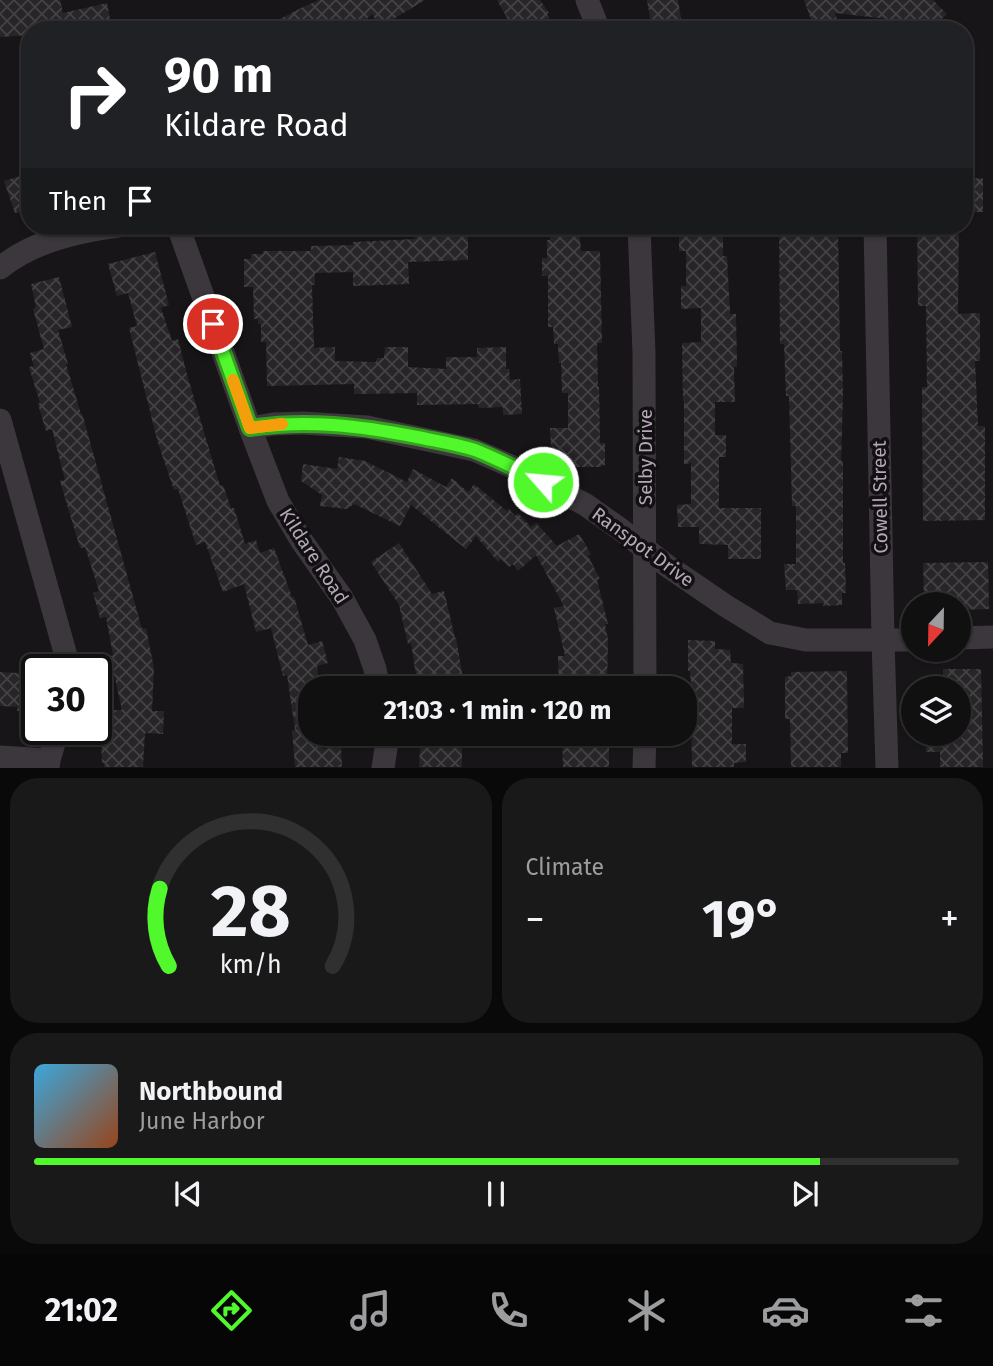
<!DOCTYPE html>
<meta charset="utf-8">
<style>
:root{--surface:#111011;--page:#1a191a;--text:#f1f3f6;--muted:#9c9d9f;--line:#303031;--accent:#51f92c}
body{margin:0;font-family:"Fira Sans",sans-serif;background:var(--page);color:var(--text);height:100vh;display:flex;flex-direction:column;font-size:26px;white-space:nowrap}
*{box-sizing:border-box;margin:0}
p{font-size:23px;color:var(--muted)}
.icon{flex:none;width:38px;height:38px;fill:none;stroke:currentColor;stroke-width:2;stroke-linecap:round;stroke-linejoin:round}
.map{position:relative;height:768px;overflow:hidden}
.sheet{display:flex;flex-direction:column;gap:10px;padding:10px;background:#090909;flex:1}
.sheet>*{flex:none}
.banner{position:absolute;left:21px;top:21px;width:952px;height:214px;border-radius:28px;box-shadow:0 2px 5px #0004,0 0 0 2px var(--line);background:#202124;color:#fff;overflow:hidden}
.needle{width:46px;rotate:202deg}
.controls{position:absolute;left:901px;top:592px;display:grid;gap:14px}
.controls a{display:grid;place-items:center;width:70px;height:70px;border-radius:50%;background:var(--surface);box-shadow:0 2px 5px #0004,0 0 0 2px var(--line);font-size:35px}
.speed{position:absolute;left:21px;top:654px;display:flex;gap:14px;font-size:35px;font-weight:700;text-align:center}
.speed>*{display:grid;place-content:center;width:91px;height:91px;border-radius:50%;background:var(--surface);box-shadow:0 2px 5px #0004,0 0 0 2px var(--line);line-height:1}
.speed .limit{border:4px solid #111;border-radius:10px;background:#fff;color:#111}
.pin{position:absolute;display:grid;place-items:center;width:60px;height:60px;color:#fff;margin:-30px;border:4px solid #fff;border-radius:50%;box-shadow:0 2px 7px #0007}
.me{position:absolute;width:77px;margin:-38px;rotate:297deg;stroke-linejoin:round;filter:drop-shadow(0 0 5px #0008)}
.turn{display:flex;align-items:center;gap:24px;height:147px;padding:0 28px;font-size:32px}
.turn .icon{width:91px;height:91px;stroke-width:2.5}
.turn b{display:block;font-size:49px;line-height:60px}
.then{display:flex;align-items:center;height:66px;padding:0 28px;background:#0003;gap:14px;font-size:26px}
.big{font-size:52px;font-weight:700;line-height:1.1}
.sheet .tile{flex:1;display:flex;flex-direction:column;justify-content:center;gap:10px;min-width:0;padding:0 24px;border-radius:28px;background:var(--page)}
.sheet .dial{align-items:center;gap:0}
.dial svg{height:182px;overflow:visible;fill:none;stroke:var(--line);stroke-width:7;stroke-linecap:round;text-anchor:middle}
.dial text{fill:var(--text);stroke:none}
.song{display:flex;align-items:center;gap:21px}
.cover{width:84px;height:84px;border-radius:10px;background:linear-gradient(135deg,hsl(200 70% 55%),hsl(20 70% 35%))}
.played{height:7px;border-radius:4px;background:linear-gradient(90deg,var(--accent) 85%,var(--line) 85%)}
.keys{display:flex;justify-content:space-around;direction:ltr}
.heat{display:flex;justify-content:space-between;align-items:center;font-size:38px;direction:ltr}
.sheet .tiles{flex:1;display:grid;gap:10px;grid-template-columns:1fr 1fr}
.tile:last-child{grid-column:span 2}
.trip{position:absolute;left:298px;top:676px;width:399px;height:70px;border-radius:28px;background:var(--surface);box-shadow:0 2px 5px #0004,0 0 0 2px var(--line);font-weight:700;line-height:70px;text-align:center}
.tabs{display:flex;height:112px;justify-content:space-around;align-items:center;background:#070607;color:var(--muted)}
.tabs .icon{width:49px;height:49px}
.tabs .on{color:var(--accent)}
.tabs b{font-size:32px;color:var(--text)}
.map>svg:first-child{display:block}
.building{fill:url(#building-cross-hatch)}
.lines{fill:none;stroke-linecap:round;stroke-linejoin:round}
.street{stroke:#3c363d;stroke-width:23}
.route-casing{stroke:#35a21d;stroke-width:18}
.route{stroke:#51f92c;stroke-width:12}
.slow{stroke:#f59e0b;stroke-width:12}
.labels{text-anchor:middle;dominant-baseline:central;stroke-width:7;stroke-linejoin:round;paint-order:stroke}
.street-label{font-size:19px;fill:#b5a7b8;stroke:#121012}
</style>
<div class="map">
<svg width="993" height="768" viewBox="0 0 993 768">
<defs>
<pattern id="building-cross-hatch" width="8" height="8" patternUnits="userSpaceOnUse" patternTransform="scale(1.75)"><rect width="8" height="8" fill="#282528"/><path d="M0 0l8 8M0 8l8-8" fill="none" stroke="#454245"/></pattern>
</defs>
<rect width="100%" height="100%" fill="#171517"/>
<g class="building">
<polygon points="0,0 60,0 63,13 107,3 112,30 30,30 30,35 0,37"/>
<polygon points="319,0 425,0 380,27 372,14 355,30 259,30 301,8"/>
<polygon points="497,0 540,0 549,13 547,14 554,30 514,30"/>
<polygon points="647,0 678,0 683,30 652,30"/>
<polygon points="804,0 933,0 947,14 930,30 897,30 906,21 835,13 838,23 819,30 815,30"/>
<polygon points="30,173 30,209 15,213 4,181"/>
<polygon points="983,178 983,212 964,212 964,179"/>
<polygon points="414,226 468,226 468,260 408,262 409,284 353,286 353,272 315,273 315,285 312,285 314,348 335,347 335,361 376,362 377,358 384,358 385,347 408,347 408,367 446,369 446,357 477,357 477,348 506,347 506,369 509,369 510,380 520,379 522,414 503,415 503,407 479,408 478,404 417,405 417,393 354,394 354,384 267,386 266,342 261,342 261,324 258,324 258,319 254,319 253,287 244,287 244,259 251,259 251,254 263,254 263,251 311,251 311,246 353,245 353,242 415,239"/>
<polygon points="549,226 579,226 581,251 600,251 602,343 597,343 598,387 599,386 600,443 605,443 605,465 601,466 601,467 571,467 551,446 550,428 568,428 568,393 562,393 561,362 559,363 558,344 554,344 553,327 548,327 548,276 542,276 542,258 547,258 547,240 550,240"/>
<polygon points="681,226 723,226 723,256 727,256 730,314 736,314 737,367 734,367 735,402 715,402 715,435 726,435 726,457 719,457 719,508 761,508 761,559 728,559 728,545 699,544 699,527 678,527 677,505 691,504 691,463 684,464 684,401 683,401 682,343 701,342 701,308 681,309 681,286 686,286 686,251 679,251 679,230 681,230"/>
<polygon points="779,226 838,226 840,351 842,351 843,395 841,461 843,461 843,563 845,563 846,593 842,593 842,605 823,606 824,603 798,604 797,590 786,590 784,564 796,564 796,506 792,506 789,396 786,396 784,344 780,344"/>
<polygon points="917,226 959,226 958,314 980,313 980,361 975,361 978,426 985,426 985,520 923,521 922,387 927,387 926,306 918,306"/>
<polygon points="155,252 169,305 161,308 172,341 178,339 186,371 220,486 223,485 231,508 234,508 245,544 256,540 260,553 274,548 292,597 294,597 308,645 322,641 328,663 317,666 320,688 310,688 310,733 322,733 323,749 341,747 342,767 295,767 292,731 295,730 287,675 283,676 271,628 256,632 244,584 223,592 205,542 196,545 178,489 174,490 158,443 129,328 137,326 128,293 117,296 108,264"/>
<polygon points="59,277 72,327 58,330 68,364 66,364 81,414 82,413 142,629 146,628 154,668 152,711 164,711 163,734 145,733 143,767 104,767 105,763 102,763 101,741 112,741 113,710 122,710 110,656 113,655 106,617 100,618 93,593 99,591 85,547 80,548 60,481 65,480 52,429 46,431 38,404 40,403 29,367 34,366 30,353 44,349 33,309 36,307 31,284"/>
<polygon points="339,457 365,461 407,482 413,469 446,487 452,478 468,492 474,484 507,511 509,509 515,516 518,513 531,527 536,523 557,546 579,534 591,554 588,556 600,579 597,580 608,624 605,624 608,640 607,688 559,688 558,656 565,656 554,608 564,606 536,555 518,571 513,564 509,567 501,559 498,562 476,536 466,549 411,505 400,526 354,504 347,509 320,506 322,495 301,481 303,464 337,469"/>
<polygon points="399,543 432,594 444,591 455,638 456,638 464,684 437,688 418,688 411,643 408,644 399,605 371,562"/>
<polygon points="988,562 989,609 959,610 959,604 924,602 923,563"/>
<polygon points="688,640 715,641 715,649 730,650 731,663 743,664 744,708 732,708 732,744 746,744 746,762 734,763 734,767 692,767 691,703 693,703 690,671 688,671"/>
<polygon points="943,669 981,669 983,767 940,767 940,752 926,752 925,733 959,733 959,688 943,688"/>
<polygon points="847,671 848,753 841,753 841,767 791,767 790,719 785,719 785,677 791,676 791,672"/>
<polygon points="0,672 34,674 33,711 17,711 17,707 0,706"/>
<polygon points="421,733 462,733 462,767 419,767"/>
<polygon points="562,733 609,733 609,767 563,767"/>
</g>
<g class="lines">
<g class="street">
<polyline points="587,0 599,30"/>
<polyline points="178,226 250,428 278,501 301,540 342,598 365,640 375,669 379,688"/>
<polyline points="639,226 644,353 645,688"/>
<polyline points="875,226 883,640 887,768"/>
<path d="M0 268C33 241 78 231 119 226"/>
<polyline points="0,420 70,670"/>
<polyline points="250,428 273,424 303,423 367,427 474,450 522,471 586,505 620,529 666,565 726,606 770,633 806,640 914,640"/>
<polyline points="959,638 993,637"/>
<polyline points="0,757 49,760"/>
<polyline points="48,768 49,760 58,730"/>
<polyline points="383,768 386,748 385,733"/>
<polyline points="644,768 645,733"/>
</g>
</g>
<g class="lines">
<defs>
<path id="route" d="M213 324 250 428C306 419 361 426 417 437 436 441 456 444 475 450 498 459 521 471 543 482"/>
</defs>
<use href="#route" class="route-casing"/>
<use href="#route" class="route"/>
<polyline class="slow" points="233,380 250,428 282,424"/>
</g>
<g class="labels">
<g class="street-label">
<text transform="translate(645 457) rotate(-90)">Selby Drive</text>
<text transform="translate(880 497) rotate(-91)">Cowell Street</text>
<text transform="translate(643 547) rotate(36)">Ranspot Drive</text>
<text transform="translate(314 556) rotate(57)">Kildare Road</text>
</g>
</g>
</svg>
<div class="controls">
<a><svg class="needle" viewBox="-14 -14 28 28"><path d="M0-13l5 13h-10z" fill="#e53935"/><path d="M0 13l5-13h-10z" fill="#9c9d9f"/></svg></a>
<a><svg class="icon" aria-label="layers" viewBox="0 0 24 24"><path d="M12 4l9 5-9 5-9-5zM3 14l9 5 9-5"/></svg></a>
</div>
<div class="speed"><div class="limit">30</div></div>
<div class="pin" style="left:213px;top:324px;background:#d93025"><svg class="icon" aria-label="arrive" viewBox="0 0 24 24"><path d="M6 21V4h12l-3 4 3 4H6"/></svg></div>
<svg class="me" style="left:543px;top:482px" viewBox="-20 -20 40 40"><circle r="17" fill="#51f92c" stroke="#fff" stroke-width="3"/><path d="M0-11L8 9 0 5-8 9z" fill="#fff"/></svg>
<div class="trip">21:03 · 1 min · 120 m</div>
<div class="banner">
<div class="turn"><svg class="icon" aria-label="right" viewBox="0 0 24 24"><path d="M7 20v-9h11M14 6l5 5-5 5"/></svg><div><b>90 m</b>Kildare Road</div></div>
<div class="then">Then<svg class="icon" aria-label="arrive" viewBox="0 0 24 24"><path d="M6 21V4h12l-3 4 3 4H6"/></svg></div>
</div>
</div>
<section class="sheet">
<div class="tiles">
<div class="tile dial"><svg viewBox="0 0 100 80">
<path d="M14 69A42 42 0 1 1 86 69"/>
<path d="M14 69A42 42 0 0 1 10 35" stroke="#51f92c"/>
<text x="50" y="56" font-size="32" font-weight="700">28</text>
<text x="50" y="72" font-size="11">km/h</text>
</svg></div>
<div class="tile"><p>Climate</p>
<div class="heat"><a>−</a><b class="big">19°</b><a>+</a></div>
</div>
<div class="tile">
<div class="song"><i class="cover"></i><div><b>Northbound</b><p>June Harbor</p></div></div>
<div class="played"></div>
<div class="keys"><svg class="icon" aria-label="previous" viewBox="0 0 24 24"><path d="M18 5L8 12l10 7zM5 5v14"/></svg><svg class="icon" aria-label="pause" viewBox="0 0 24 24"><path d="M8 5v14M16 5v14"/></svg><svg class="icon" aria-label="next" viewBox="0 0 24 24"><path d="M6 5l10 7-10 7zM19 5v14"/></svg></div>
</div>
</div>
</section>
<nav class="tabs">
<b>21:02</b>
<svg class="icon on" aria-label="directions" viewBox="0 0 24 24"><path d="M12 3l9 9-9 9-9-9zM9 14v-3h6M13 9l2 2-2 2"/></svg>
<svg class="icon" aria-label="music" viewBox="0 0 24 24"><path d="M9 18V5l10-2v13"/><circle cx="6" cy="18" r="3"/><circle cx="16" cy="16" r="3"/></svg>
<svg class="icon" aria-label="phone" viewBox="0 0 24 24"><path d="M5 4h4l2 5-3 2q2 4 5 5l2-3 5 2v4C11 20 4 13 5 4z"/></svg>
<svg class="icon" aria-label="climate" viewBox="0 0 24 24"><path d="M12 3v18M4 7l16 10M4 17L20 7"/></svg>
<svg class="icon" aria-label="car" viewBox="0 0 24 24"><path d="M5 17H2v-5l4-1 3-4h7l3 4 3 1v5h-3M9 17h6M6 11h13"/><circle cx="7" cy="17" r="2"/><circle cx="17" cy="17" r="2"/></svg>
<svg class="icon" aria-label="filters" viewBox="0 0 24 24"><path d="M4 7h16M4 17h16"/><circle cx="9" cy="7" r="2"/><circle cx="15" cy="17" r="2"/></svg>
</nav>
